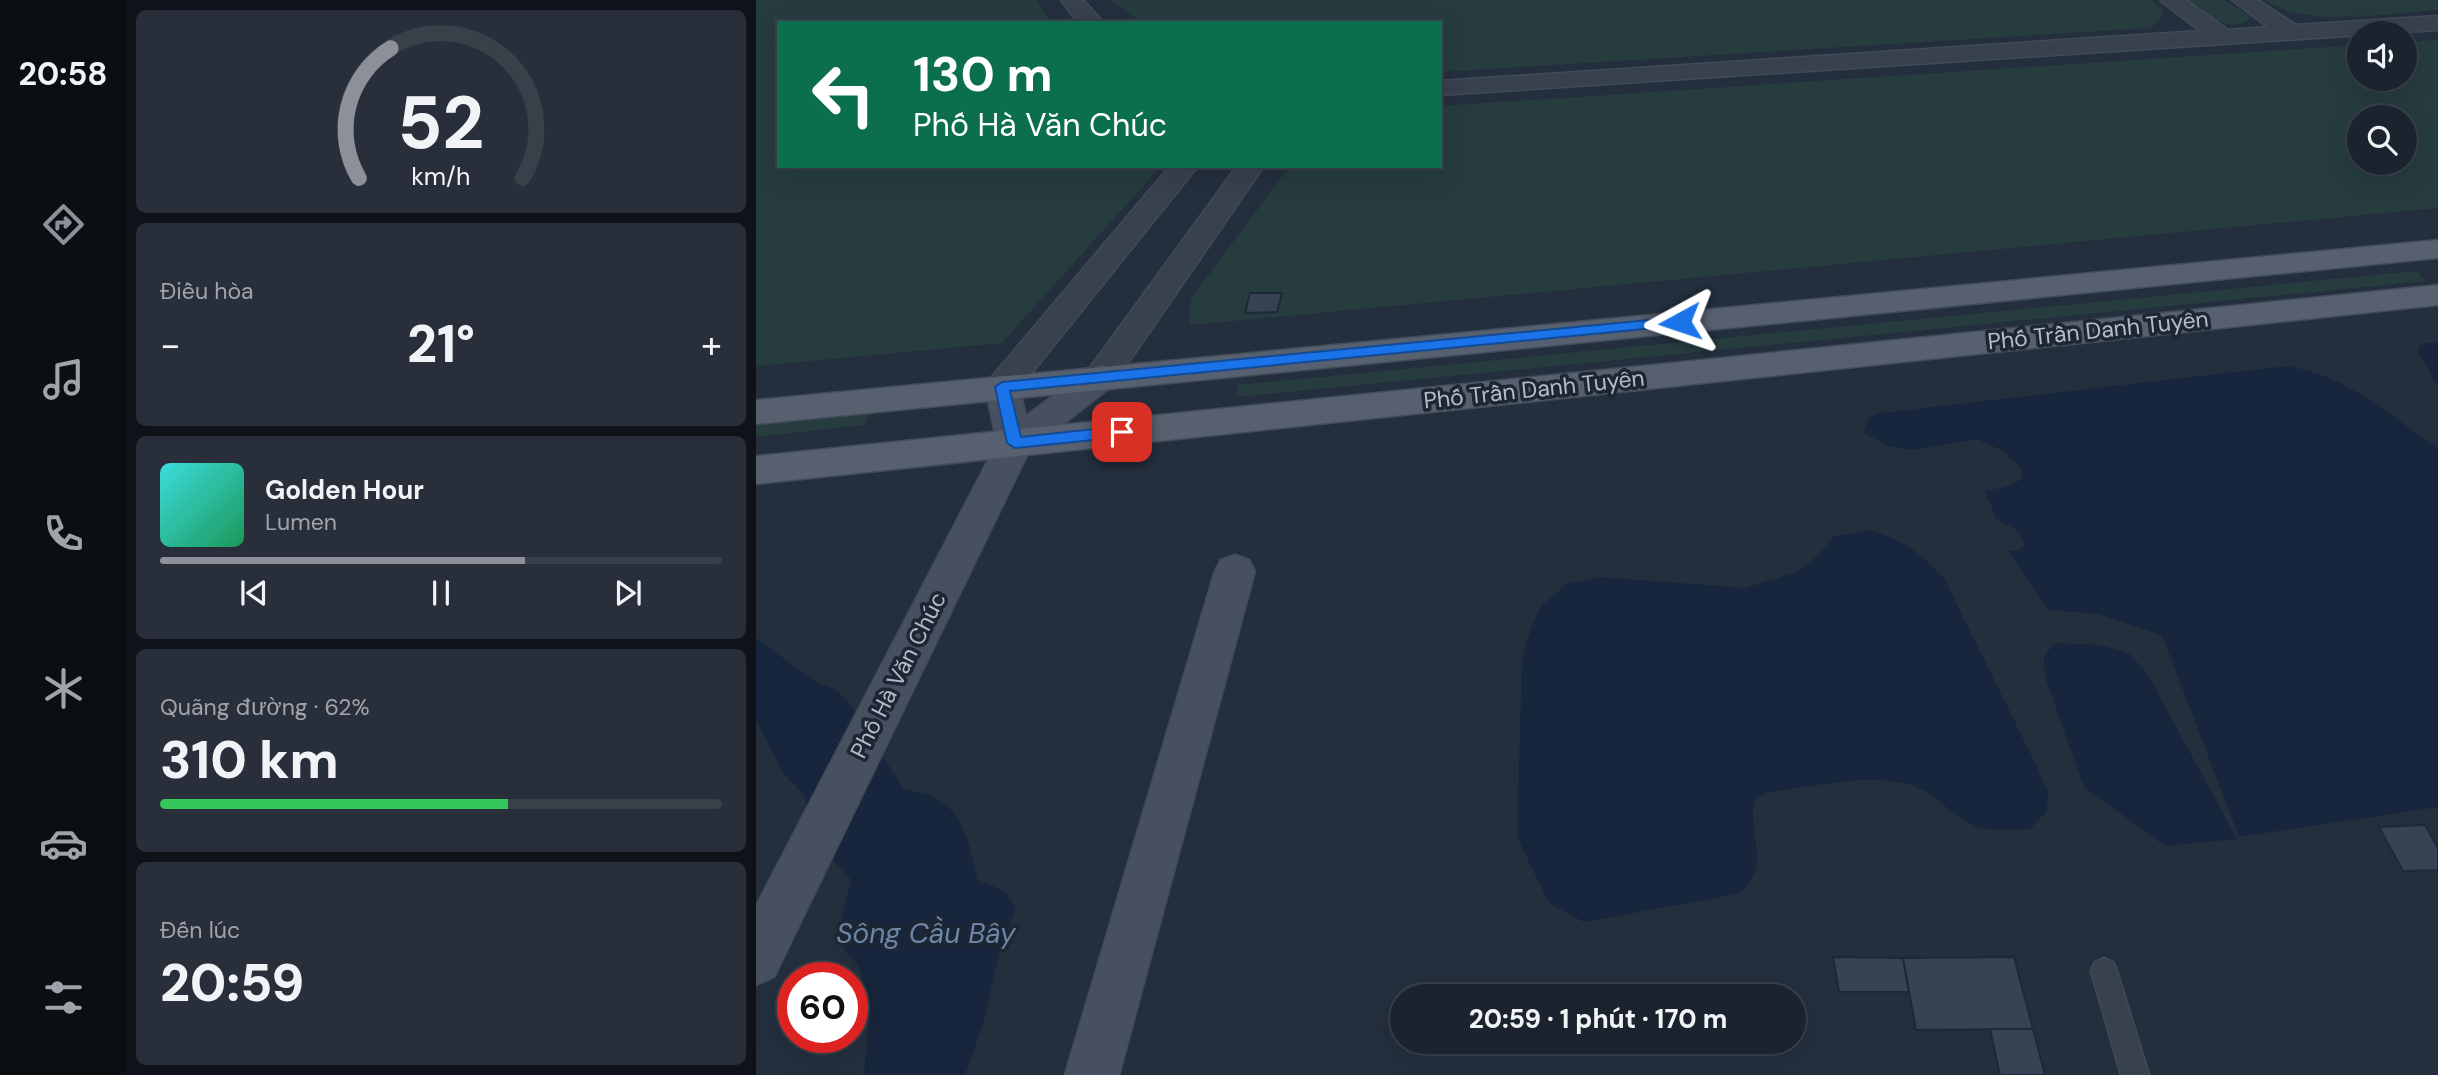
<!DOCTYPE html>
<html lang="vi">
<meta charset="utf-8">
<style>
:root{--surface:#1b232e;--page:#282f3a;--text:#f1f3f6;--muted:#a0a4aa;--line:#39404a;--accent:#8c9099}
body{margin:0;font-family:"DM Sans",sans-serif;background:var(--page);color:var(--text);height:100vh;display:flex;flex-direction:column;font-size:26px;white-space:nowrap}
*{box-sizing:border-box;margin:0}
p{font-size:23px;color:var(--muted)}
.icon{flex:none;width:38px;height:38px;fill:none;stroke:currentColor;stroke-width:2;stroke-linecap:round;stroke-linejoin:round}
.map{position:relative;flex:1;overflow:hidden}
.sheet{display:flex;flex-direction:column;gap:10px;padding:10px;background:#0f1319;width:630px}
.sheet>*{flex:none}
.guide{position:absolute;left:21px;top:21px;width:665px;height:147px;border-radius:0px;box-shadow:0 7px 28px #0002,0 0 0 2px var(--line);background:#0b6e4f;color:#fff;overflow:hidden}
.buttons{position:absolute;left:1591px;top:21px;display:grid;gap:14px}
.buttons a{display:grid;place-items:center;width:70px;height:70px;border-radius:50%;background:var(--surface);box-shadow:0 7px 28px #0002,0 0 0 2px var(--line);font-size:35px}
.speed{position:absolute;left:21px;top:962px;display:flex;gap:14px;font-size:35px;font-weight:700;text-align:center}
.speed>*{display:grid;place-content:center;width:91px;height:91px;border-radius:50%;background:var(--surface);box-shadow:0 7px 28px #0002,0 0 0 2px var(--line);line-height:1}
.speed .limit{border:10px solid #d22;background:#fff;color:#111}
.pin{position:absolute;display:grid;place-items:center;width:60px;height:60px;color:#fff;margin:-30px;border-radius:14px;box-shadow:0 4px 10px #0006}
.me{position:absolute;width:77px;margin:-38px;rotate:265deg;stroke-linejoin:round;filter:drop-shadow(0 0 5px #0008)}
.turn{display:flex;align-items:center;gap:24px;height:147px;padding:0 21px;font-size:32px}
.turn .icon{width:91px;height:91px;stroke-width:2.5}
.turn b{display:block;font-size:49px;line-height:60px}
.big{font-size:52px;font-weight:800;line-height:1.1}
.sheet .widget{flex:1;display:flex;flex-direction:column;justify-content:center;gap:10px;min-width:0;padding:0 24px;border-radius:10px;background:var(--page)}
.sheet .dial{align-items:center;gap:0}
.dial svg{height:182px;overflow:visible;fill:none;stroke:var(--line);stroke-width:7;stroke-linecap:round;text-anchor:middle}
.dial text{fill:var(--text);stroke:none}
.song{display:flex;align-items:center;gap:21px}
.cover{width:84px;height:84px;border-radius:10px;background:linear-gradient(135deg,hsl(180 70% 55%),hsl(150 70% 35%))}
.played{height:7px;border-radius:4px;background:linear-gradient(90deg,var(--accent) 65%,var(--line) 65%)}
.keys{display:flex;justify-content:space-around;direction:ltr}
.heat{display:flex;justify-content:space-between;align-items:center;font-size:38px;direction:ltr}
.charge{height:10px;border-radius:5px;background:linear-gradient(90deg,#34c759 62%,var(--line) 0)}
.trip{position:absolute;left:634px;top:984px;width:416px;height:70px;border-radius:35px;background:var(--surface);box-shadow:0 7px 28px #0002,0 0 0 2px var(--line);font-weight:800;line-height:70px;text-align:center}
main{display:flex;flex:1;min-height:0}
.tab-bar{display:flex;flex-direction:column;width:126px;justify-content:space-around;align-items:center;background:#0b0e12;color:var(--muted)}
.tab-bar .icon{width:49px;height:49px}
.tab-bar .selected{color:var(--accent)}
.tab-bar b{font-size:32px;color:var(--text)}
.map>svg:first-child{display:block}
.green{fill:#263c3f;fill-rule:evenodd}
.water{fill:#17263c}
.building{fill:#364354;stroke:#1f2835;stroke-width:2}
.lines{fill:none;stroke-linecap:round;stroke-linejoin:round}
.lane-casing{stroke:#414a57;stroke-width:3}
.street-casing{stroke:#414a57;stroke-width:3}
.secondary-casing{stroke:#414a57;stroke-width:3}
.primary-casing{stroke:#414a57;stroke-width:3}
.lane{fill:#38414e;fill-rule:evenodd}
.street{fill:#38414e;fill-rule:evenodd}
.secondary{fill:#465061;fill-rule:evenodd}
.primary{fill:#56606e;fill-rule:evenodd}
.route{fill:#1a73e8;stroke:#114b97;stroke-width:2}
.labels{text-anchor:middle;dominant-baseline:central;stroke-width:7;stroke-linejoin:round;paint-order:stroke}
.street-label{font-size:23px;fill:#b4bcc9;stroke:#1d2633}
.near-water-label{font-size:28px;font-style:italic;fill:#6d86a8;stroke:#1d2633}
</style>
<main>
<nav class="tab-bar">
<b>20:58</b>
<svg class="icon selected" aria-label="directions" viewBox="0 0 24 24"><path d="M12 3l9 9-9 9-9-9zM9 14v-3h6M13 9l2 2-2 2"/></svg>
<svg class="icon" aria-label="music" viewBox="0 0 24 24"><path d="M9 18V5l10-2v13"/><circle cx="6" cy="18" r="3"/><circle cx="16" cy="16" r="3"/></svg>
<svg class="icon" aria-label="phone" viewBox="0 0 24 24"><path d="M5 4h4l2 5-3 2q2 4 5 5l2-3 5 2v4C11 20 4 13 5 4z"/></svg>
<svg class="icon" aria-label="climate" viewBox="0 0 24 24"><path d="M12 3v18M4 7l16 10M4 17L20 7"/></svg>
<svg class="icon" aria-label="car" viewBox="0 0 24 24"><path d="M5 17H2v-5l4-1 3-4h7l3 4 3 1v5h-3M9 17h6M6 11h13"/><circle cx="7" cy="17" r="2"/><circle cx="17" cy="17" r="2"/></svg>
<svg class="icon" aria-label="filters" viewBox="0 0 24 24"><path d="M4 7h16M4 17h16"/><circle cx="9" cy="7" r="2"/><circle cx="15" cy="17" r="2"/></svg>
</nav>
<section class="sheet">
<div class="widget dial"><svg viewBox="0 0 100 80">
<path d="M14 69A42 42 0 1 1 86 69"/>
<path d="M14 69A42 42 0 0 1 28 12" stroke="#8c9099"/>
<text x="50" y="56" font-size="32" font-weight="700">52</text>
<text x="50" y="72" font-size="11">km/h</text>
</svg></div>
<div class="widget"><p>Điều hòa</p>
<div class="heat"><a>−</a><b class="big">21°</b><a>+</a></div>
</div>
<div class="widget">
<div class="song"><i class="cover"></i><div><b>Golden Hour</b><p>Lumen</p></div></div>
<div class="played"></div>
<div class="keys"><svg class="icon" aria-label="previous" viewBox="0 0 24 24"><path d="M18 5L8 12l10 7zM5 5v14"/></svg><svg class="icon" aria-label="pause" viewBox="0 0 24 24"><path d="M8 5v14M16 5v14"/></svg><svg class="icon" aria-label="next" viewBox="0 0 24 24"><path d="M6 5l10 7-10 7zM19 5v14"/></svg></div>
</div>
<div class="widget"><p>Quãng đường · 62%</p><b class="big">310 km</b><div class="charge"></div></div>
<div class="widget"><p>Đến lúc</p><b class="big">20:59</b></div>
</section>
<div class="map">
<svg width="1682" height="1075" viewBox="0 0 1682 1075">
<rect width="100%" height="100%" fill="#242f3e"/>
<g class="green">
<polygon points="0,0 280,0 296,23 23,23 23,166 405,166 246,343 0,366"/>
<path d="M354 0H1395L1407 9C1407 20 1402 23 1393 28L684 72V23H387Z"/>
<path d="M1431 0H1469L1495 17C1475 37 1448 12 1431 0Z"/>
<path d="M1509 0H1682V10C1630 13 1553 29 1509 0Z"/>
<path d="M1682 40V208L434 325 433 309 436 297 534 166H684V106L1603 45V79H1648L1649 42ZM1603 117H1648V163H1603Z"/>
<polygon points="1660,271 1670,281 480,397 482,385"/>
<polygon points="114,413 109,425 0,437 0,425"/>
</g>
<g class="water">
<polygon points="1682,342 1682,386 1661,352 1665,344"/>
<path d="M1531 366C1592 376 1632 414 1682 448V807L1483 837 1406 635 1342 614 1293 610 1252 551 1264 550 1269 545C1264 529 1255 526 1241 520L1229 491 1249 487 1267 479 1265 467 1247 451 1221 439 1159 450 1131 446 1107 432 1113 418 1125 413Z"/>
<path d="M1111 530C1144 538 1166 553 1188 578L1283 771 1292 792 1291 811 1274 829C1252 830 1225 833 1206 819 1188 807 1174 790 1152 784 1107 773 1057 787 1012 792L998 801C991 840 1018 864 981 894L828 922 793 903 761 837 766 659 775 628 786 605 811 584 844 577 989 588 1043 571 1062 555 1077 537Z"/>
<path d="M0 638 60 682 80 690 97 708 115 748 127 757 149 790C204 795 211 833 222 880L248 891 260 907 243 953 227 1025 209 1075H108L114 1008 103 966 89 951 85 921 95 880 63 844 47 794 29 776 0 720Z"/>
<polygon points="1298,643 1345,645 1374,654 1392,675 1481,839 1409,846 1328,787 1289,677 1288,657"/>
</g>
<g class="building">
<polygon points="494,293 526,293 521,312 489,313"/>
<polygon points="1669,825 1682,848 1682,870 1647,871 1623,827"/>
<polygon points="1077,957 1147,958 1153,992 1083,992"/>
<polygon points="1258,957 1277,1029 1160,1030 1147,958"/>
<polygon points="1234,1029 1277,1029 1289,1075 1244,1075"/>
</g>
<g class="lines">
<defs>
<polygon id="lane" points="1348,958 1357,962 1361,971 1393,1075 1365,1075 1335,971 1339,962"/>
<g id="street">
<polygon points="305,0 327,0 348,23 322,23"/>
<polygon points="1404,0 1430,0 1472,30 1512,27 1476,0 1502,0 1540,25 1682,16 1682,30 684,95 684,81 1444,31"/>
<polygon points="414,166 442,166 258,395 246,399 234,395 229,387 234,379"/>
<polygon points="481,166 508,166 357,385 345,389 333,385 328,377 333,369"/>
</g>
<g id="secondary">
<polygon points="345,365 357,369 362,377 357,385 273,451 18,977 0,985 0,906 241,443 229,387 234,379 246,375 258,379 263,387 270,416 333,369"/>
<polygon points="479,555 493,560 499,571 363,1075 309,1075 459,571 465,560"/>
</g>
<g id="primary">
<polygon points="1682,240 1682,258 0,424 0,400"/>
<polygon points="1682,285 1682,305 0,484 0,456"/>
</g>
</defs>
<use href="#lane" class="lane-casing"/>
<use href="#street" class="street-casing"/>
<use href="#secondary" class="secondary-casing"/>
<use href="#primary" class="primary-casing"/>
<use href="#lane" class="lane"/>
<use href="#street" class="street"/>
<use href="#secondary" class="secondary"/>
<use href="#primary" class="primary"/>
</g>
<polygon class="route" points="924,317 929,319 929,325 254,391 265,437 366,426 373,432 366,437 259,448 251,443 239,387 246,382"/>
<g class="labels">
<g class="street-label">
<text transform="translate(1342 330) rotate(-6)">Phố Trần Danh Tuyên</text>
<text transform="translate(778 389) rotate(-6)">Phố Trần Danh Tuyên</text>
<text transform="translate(142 675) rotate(-63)">Phố Hà Văn Chúc</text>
</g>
<g class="near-water-label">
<text x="170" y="933">Sông Cầu Bây</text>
</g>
</g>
</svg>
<div class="buttons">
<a><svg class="icon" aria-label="sound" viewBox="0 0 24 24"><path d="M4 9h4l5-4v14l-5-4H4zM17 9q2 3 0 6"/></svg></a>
<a><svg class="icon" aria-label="search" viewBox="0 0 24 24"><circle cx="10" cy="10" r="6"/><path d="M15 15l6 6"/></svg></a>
</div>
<div class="speed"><div class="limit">60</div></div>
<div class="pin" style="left:366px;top:432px;background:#d93025"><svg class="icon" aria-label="arrive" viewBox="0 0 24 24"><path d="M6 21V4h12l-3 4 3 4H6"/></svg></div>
<svg class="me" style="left:924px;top:322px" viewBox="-20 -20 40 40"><path d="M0-17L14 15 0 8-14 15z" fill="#1a73e8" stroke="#fff" stroke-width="4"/></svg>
<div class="trip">20:59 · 1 phút · 170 m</div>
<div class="guide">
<div class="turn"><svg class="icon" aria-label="left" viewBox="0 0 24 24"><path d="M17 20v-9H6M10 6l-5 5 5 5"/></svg><div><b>130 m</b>Phố Hà Văn Chúc</div></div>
</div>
</div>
</main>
